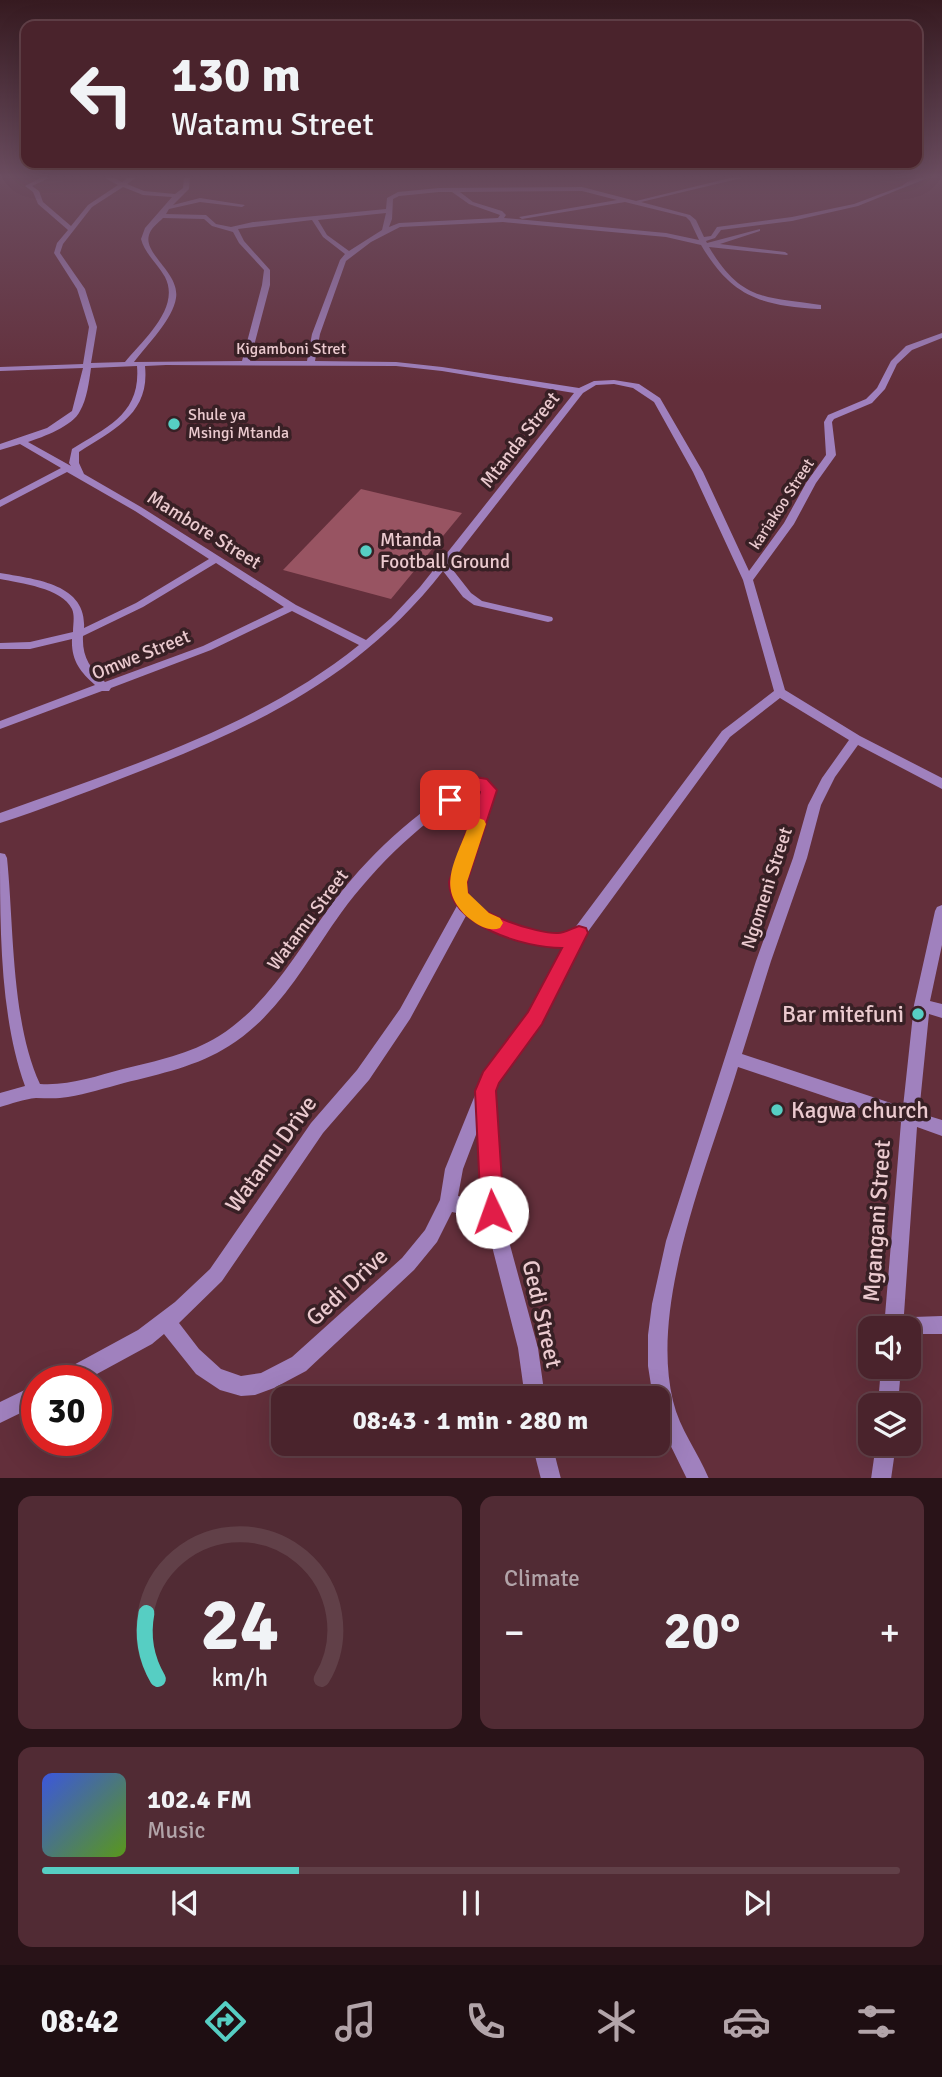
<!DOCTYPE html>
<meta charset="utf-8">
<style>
:root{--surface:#4a232c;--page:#512b34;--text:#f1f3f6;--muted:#b2a4a9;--line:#614048;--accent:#56cec3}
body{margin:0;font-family:Signika,sans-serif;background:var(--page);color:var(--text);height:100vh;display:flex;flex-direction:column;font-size:26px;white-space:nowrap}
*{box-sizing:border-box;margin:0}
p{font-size:23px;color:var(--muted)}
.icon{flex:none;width:38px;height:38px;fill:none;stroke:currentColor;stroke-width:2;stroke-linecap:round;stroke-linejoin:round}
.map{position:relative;height:1478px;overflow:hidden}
.drawer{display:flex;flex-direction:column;gap:18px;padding:18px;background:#291318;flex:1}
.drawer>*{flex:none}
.guide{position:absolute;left:21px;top:21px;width:901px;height:147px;border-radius:14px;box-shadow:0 7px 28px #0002,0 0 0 2px var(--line);background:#4a232c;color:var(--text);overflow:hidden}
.buttons{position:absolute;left:858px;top:1316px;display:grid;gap:14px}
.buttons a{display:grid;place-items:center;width:63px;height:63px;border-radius:14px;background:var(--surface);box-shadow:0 7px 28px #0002,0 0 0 2px var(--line);font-size:35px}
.speed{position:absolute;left:21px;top:1365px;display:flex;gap:14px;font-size:35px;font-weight:700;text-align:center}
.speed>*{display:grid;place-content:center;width:91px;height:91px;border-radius:50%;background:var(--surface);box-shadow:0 7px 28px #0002,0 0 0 2px var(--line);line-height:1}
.speed .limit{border:10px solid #d22;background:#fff;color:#111}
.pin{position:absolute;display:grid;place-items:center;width:60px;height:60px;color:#fff;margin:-30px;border-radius:14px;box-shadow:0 4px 10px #0006}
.me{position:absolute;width:77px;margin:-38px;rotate:357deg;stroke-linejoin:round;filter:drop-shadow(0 0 5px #0008)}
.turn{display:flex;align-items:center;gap:24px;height:147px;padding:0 35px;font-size:32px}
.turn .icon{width:91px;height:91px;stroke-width:2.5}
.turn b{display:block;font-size:49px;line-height:60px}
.big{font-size:52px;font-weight:800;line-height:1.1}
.drawer .tile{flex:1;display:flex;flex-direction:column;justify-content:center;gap:10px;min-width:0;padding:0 24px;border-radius:14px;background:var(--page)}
.drawer .dial{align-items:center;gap:0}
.dial svg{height:182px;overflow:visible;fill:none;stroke:var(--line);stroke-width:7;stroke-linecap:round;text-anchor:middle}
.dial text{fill:var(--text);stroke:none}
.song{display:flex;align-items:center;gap:21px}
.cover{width:84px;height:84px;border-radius:10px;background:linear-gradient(135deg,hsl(230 70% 55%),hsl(90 70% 35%))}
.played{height:7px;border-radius:4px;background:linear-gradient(90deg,var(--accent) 30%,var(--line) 30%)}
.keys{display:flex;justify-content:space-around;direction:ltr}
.heat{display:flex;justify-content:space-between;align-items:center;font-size:38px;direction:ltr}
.drawer .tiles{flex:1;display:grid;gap:18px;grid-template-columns:1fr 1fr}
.tile:last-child{grid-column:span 2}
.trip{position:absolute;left:271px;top:1386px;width:399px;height:70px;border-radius:14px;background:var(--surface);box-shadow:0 7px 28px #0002,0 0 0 2px var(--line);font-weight:800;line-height:70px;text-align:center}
.menu{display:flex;height:112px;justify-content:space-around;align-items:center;background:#1e0e12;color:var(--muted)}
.menu .icon{width:49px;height:49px}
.menu .current{color:var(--accent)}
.menu b{font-size:32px;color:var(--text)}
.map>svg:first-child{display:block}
.green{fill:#985462}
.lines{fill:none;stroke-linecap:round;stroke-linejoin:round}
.minor{fill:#a081be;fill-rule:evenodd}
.route{fill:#e11d48;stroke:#92132f;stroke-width:2}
.slow{fill:#f59e0b}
.poi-dot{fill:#56cec3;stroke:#382025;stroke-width:2.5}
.labels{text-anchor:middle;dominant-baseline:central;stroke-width:7;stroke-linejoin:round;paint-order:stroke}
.far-street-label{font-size:16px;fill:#ebcacf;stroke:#382025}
.far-poi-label{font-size:16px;fill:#ebcacf;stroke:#382025;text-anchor:start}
.street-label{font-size:19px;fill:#ebcacf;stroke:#382025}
.poi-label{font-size:19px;fill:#ebcacf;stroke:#382025;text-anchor:start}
.near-poi-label{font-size:23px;fill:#ebcacf;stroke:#382025;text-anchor:end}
.near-street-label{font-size:23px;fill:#ebcacf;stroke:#382025}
</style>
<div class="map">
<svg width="942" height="1479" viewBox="0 0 942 1479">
<rect width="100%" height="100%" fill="#632f3b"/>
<polygon class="green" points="361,489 462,513 391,599 283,570"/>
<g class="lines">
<g class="minor">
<path d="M42 177H51L32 186 39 191 43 202 71 226 88 205 118 185 103 177H112L122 182 129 177H137L127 184 144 191 175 194 183 188 184 177H190L189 189 173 205 200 198 245 205 242 207 200 202 169 209 166 214 206 215 216 224 231 227 253 222 386 209 387 198 398 192 439 188 582 187 636 201 734 177H746L641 202 690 215 696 220 704 237 711 236 717 227 792 217 854 204 902 186C910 179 919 177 930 177L858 206 792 221 721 230 715 238 706 241 707 243 760 229V231L720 244 785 252 788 254 787 255 709 247C741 301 765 297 821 305V309H818C760 305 732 297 701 245L666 237 503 222 400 227 371 242 346 261 320 334 315 361 396 362 442 367 579 388 594 381 614 380 639 384 660 398 703 472 749 571 784 523 806 483 826 455 824 422 828 415 866 399 877 388 891 361 906 346 942 333V338L912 350 897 364 885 389 872 403 834 419 832 422 836 455 816 483 794 524 753 580 785 690 860 736 942 778V789L858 745 835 777 821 805 807 858 771 961 742 1054 903 1107 914 1005 935 911 937 907 942 905V945L930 1001 942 1004V1018L929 1014 919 1113 942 1120V1136L917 1127 904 1314 913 1317 942 1316V1334H908V1328H884L901 1122 738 1067C709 1163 649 1302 673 1401 680 1430 698 1452 709 1479H687L661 1426 658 1418V1398H653L648 1366V1335L652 1304 666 1241 756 961 793 858 808 805 822 778 849 740 780 698 730 737 584 937 540 1023 497 1081 494 1091 501 1212 538 1348 545 1398H525L518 1348 485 1219 452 1212 437 1242 414 1270 306 1371 274 1388 255 1395 241 1396 220 1390 196 1374 164 1334 152 1344 84 1381H54L57 1374 138 1330 175 1302 210 1269 311 1123 357 1070 400 1009 458 904 453 895 451 882 482 792 477 788C424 819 377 864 341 913 307 960 280 1014 229 1046 198 1066 160 1074 124 1083 105 1088 87 1094 68 1097 57 1099 47 1098 36 1098 24 1099 11 1104 0 1107V1093L25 1086C0 1017 0 928 0 853L5 854 7 858C14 926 11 1022 40 1084 69 1086 96 1076 123 1069 156 1061 190 1054 219 1036 268 1005 296 953 329 908 366 857 416 811 470 780 481 777 490 782 495 791L465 882C466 887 466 893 469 898 482 916 543 942 564 935 565 934 573 929 574 929L722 731 774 691 743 580 693 472 654 402 633 388 614 384 596 385 583 393 449 565 471 593 482 601 552 617 553 619 552 621 548 622 474 605 463 597 443 571C357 681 248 730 120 779 81 794 41 810 0 823V813C123 768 255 729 359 645L292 611 211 650 111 688 109 691H102L0 729V721L95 685C80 672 71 660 72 639L30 649H0V643L30 642 73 632C73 624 75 616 72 609 62 588 20 583 0 579V573C33 579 87 583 84 628L136 603 209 559 135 511 67 472 0 507V500L61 468 20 444 0 450V444L47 428 72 411 83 368 0 371V367L83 364 89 327 77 289 54 253 57 243 68 230 38 204 33 192 25 186ZM123 187 143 195 172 197 145 228 141 239C145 254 157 263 165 277 181 308 143 340 125 362L91 363 97 327 85 289 60 253 63 244 92 207ZM582 191 617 200 519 217 522 219 625 202 686 217 690 221 699 240 666 233 504 218 506 215 502 211 473 202 460 192ZM439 192H452L469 204 500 215 498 218 399 223 389 227 392 219 393 199 399 196ZM386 213 382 230 349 251 327 235 318 220ZM163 218 204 219 212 226 233 232 239 243 264 270 262 285 242 361 134 362C147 345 173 319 176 298 180 273 143 254 149 235 151 228 158 223 163 218ZM312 220 323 237 345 254 340 260 312 334 307 361H250L270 285V270L244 241 238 229ZM166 365 396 366 442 371 574 393 420 587 391 618 366 640 296 605 141 507 84 474 79 463V452C114 429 150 414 145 366ZM137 366C141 414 107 427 72 449L69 463 71 466 28 442C43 437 73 426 80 411 87 399 89 382 91 368ZM216 563 284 607 203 646 105 682C90 668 82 657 83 636L143 607ZM467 914C494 933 531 949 565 947L530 1013 484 1073 445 1169 440 1200 425 1230 402 1258 292 1357 261 1373 241 1376 221 1369 199 1349 179 1323 222 1281 323 1133 369 1080 410 1019ZM479 1127 483 1201 458 1196 463 1169Z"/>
<polygon points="881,1367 901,1367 898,1405 878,1405"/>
<polygon points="37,1384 37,1405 0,1423 0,1402"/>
<polygon points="532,1444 552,1444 561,1479 541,1479"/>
<polygon points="876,1444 896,1444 891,1479 871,1479"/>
</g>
</g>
<linearGradient id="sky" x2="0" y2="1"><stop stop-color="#361a20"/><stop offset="0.46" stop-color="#6b4d60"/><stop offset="1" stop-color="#6b4d60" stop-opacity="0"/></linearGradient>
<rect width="942" height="384" fill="url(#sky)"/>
<path class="route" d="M475 777 487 779 497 790 467 882C467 886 467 890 468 893 474 914 538 934 558 933 565 933 572 928 579 926L586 928 588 933 542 1024 499 1083 496 1091 504 1212 500 1220 492 1223 484 1220 481 1212 475 1091 483 1072 528 1012 562 948C525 948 450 926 449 882L480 792 478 790 450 807 442 800 444 796Z"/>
<path class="slow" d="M478 818 484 820 486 824 467 882 468 893 489 913 500 918 503 923 500 928C490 932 479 926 470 919 434 889 456 861 469 824L472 820Z"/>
<g class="poi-dot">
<circle cx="174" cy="424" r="7"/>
<circle cx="366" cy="551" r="7"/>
<circle cx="918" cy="1014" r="7"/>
<circle cx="777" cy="1110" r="7"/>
</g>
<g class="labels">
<g class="far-street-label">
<text x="291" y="349">Kigamboni Stret</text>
<text transform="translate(782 504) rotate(-57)">kariakoo Street</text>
</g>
<g class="far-poi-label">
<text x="188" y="415">Shule ya<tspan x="188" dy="18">Msingi Mtanda</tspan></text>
</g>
<g class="street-label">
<text transform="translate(520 440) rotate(-52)">Mtanda Street</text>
<text transform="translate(204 530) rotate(32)">Mambore Street</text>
<text transform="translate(141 655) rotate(-22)">Omwe Street</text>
<text transform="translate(767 888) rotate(-72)">Ngomeni Street</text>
<text transform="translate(308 920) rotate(-53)">Watamu Street</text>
</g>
<g class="poi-label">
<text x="380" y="540">Mtanda<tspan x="380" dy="22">Football Ground</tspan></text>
</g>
<g class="near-poi-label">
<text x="904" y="1014">Bar mitefuni</text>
<text x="791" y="1110" text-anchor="start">Kagwa church</text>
</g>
<g class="near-street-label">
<text transform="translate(271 1154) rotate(-54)">Watamu Drive</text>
<text transform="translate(877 1221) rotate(-86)">Mgangani Street</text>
<text transform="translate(347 1287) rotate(-43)">Gedi Drive</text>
<text transform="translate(542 1314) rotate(77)">Gedi Street</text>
</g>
</g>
</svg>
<div class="buttons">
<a><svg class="icon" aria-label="sound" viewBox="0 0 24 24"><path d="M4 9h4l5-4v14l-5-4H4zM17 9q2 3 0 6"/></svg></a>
<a><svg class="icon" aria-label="layers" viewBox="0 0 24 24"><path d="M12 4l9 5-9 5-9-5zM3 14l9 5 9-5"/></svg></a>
</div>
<div class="speed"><div class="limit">30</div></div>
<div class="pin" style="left:450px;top:800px;background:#d93025"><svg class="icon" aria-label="arrive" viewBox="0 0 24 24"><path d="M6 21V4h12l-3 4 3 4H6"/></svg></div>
<svg class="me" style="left:492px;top:1212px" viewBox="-20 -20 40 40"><circle r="19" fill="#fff"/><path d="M0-13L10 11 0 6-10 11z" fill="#e11d48"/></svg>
<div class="trip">08:43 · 1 min · 280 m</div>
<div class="guide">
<div class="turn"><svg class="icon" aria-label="left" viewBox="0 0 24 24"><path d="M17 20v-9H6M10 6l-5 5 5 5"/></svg><div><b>130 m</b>Watamu Street</div></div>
</div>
</div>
<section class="drawer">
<div class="tiles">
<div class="tile dial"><svg viewBox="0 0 100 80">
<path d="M14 69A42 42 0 1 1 86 69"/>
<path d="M14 69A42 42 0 0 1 9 40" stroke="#56cec3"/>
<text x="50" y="56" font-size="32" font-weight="700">24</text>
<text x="50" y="72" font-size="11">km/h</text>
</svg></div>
<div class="tile"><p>Climate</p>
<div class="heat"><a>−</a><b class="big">20°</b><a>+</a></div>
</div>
<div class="tile">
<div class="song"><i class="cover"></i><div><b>102.4 FM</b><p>Music</p></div></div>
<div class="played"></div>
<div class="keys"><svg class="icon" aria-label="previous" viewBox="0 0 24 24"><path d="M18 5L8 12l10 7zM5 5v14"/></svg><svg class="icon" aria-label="pause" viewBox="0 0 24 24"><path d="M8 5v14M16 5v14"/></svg><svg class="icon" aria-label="next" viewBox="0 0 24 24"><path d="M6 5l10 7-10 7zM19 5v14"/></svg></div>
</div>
</div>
</section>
<nav class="menu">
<b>08:42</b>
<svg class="icon current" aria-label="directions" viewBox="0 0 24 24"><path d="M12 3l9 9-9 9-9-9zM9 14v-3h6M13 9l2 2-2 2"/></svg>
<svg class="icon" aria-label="music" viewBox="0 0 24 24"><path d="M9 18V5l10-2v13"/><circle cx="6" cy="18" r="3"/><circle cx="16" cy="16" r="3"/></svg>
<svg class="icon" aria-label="phone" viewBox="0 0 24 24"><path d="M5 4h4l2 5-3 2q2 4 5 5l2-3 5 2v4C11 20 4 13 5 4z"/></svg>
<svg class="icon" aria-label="climate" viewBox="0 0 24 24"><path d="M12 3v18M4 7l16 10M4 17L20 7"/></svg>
<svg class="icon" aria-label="car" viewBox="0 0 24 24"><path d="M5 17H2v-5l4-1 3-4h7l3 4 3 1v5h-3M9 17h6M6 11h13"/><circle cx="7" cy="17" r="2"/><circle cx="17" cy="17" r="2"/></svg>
<svg class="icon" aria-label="filters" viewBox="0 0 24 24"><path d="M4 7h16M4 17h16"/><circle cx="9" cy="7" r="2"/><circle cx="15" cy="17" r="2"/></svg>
</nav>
